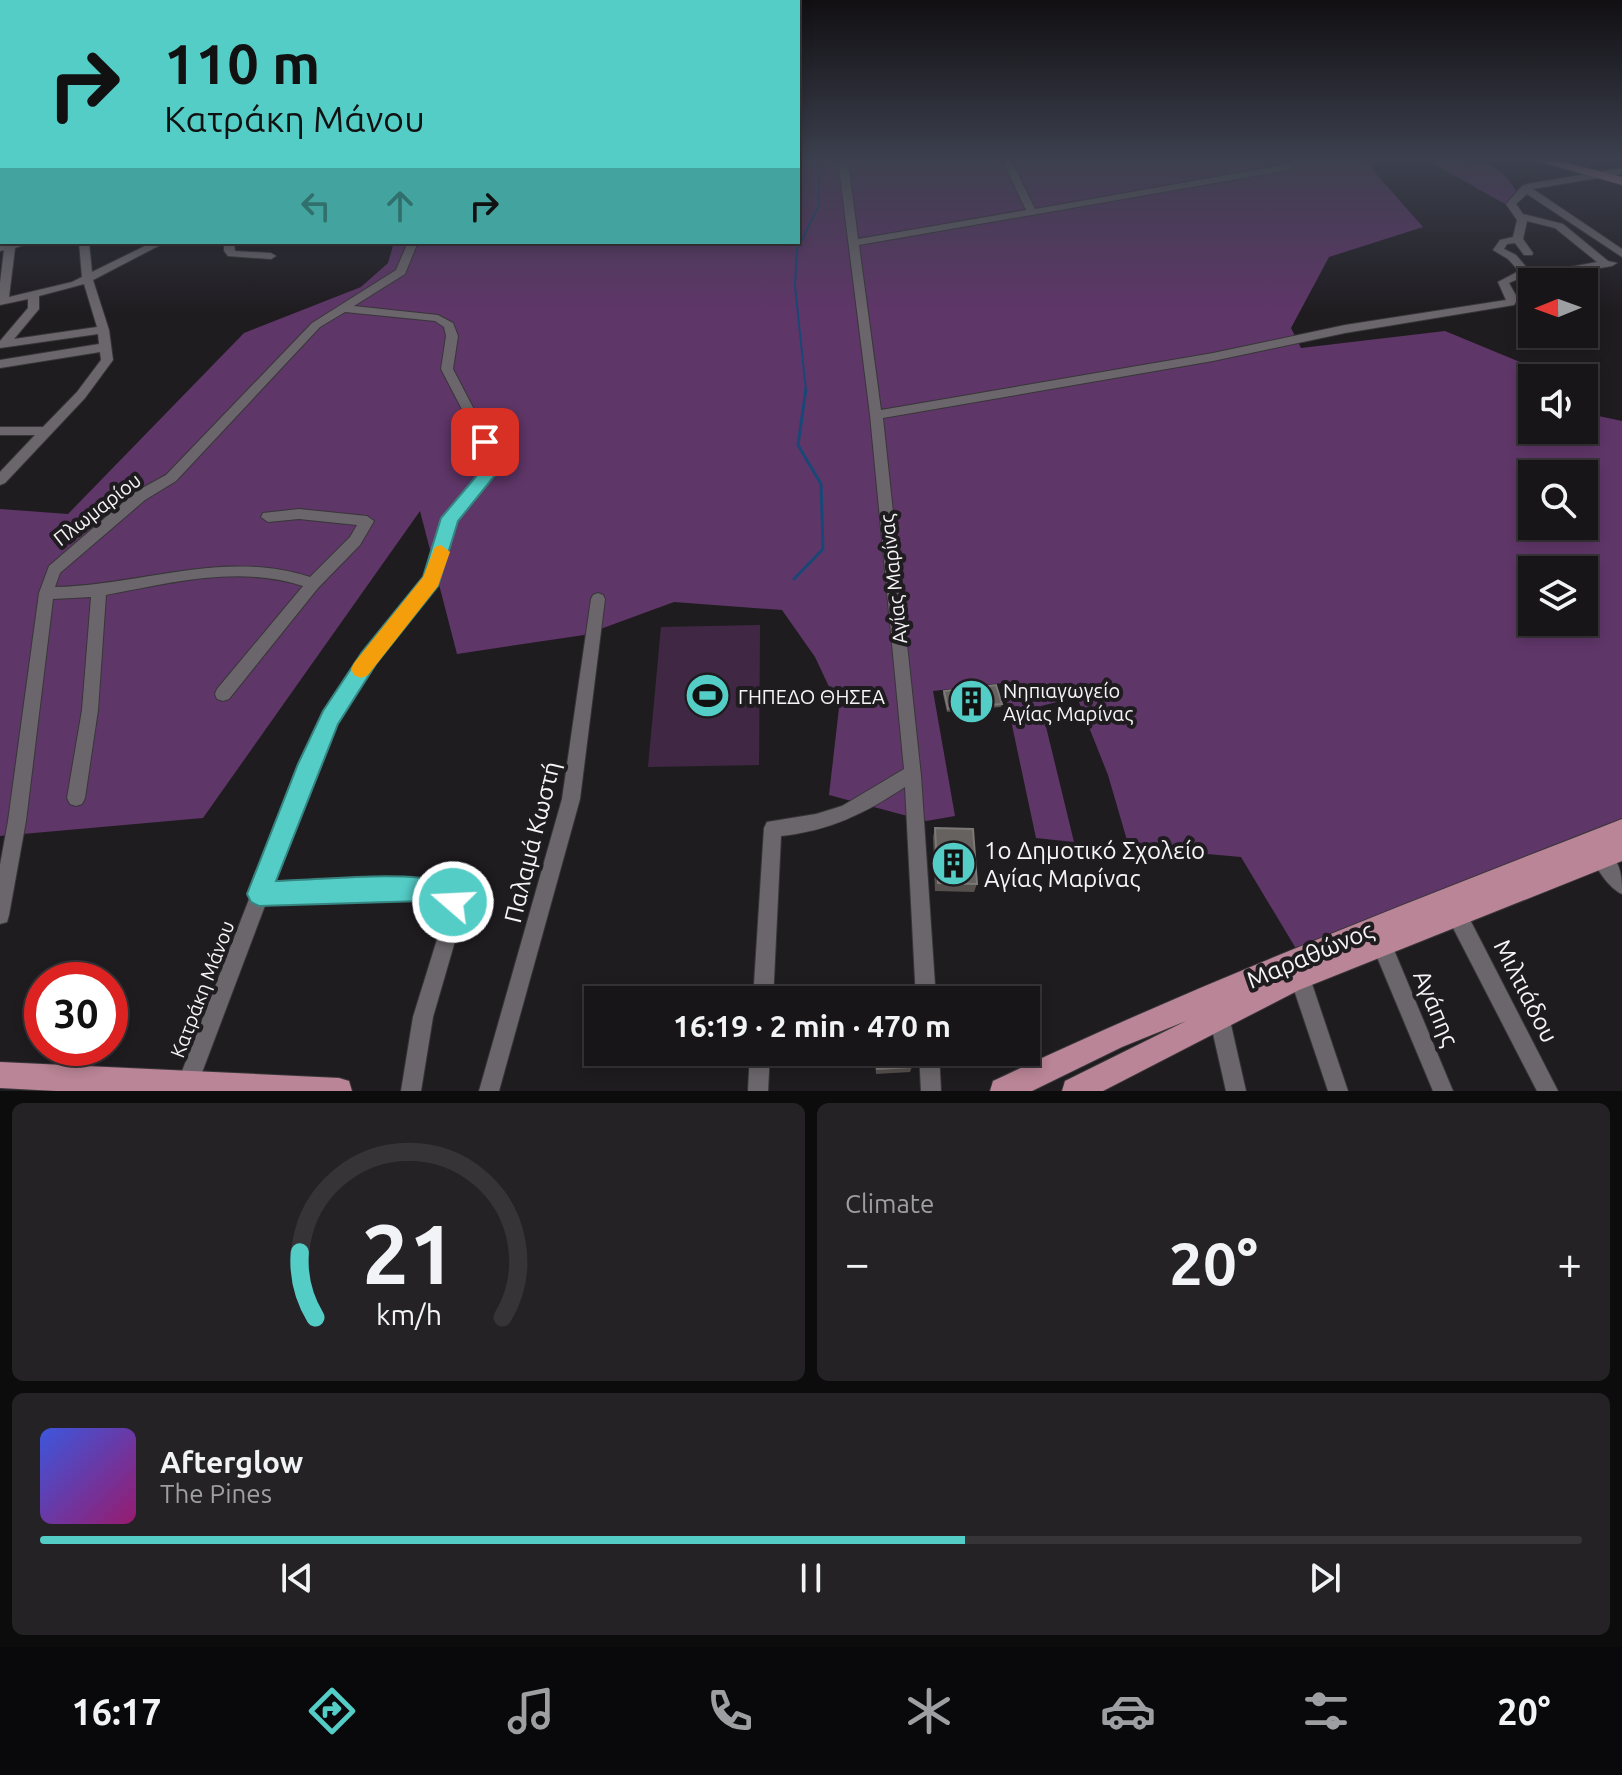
<!DOCTYPE html>
<meta charset="utf-8">
<style>
:root{--surface:#171518;--page:#242225;--text:#f1f3f6;--muted:#9e9fa2;--line:#363437;--accent:#54cdc7}
body{margin:0;font-family:Ubuntu,sans-serif;background:var(--page);color:var(--text);height:100vh;display:flex;flex-direction:column;font-size:30px;white-space:nowrap}
*{box-sizing:border-box;margin:0}
p{font-size:26px;color:var(--muted)}
.icon{flex:none;width:44px;height:44px;fill:none;stroke:currentColor;stroke-width:2;stroke-linecap:round;stroke-linejoin:round}
.map{position:relative;height:1091px;overflow:hidden}
.drawer{display:flex;flex-direction:column;gap:12px;padding:12px;background:#0d0c0d;flex:1}
.drawer>*{flex:none}
.banner{position:absolute;left:0px;top:0px;width:800px;height:244px;box-shadow:0 4px 12px #0003,0 0 0 2px var(--line);background:#54cdc7;color:#111;overflow:hidden}
.needle{width:52px;rotate:269deg}
.tools{position:absolute;left:1518px;top:268px;display:grid;gap:16px}
.tools a{display:grid;place-items:center;width:80px;height:80px;border-radius:0px;background:var(--surface);box-shadow:0 4px 12px #0003,0 0 0 2px var(--line);font-size:40px}
.speed{position:absolute;left:24px;top:962px;display:flex;gap:16px;font-size:40px;font-weight:700;text-align:center}
.speed>*{display:grid;place-content:center;width:104px;height:104px;border-radius:50%;background:var(--surface);box-shadow:0 4px 12px #0003,0 0 0 2px var(--line);line-height:1}
.speed .limit{border:12px solid #d22;background:#fff;color:#111}
.pin{position:absolute;display:grid;place-items:center;width:68px;height:68px;color:#fff;margin:-34px;border-radius:16px;box-shadow:0 4px 12px #0006}
.me{position:absolute;width:88px;margin:-44px;rotate:289deg;stroke-linejoin:round;filter:drop-shadow(0 0 6px #0008)}
.turn{display:flex;align-items:center;gap:28px;height:168px;padding:0 32px;font-size:36px}
.turn .icon{width:104px;height:104px;stroke-width:2.5}
.turn b{display:block;font-size:56px;line-height:68px}
.lanes{display:flex;align-items:center;height:76px;padding:0 32px;background:#0003;justify-content:center;gap:40px;direction:ltr}
.lanes .off{opacity:.35}
.big{font-size:60px;font-weight:600;line-height:1.1}
.drawer .card{flex:1;display:flex;flex-direction:column;justify-content:center;gap:12px;min-width:0;padding:0 28px;border-radius:12px;background:var(--page)}
.drawer .dial{align-items:center;gap:0}
.dial svg{height:208px;overflow:visible;fill:none;stroke:var(--line);stroke-width:7;stroke-linecap:round;text-anchor:middle}
.dial text{fill:var(--text);stroke:none}
.song{display:flex;align-items:center;gap:24px}
.cover{width:96px;height:96px;border-radius:12px;background:linear-gradient(135deg,hsl(230 70% 55%),hsl(320 70% 35%))}
.played{height:8px;border-radius:4px;background:linear-gradient(90deg,var(--accent) 60%,var(--line) 60%)}
.keys{display:flex;justify-content:space-around;direction:ltr}
.heat{display:flex;justify-content:space-between;align-items:center;font-size:44px;direction:ltr}
.drawer .tiles{flex:1;display:grid;gap:12px;grid-template-columns:1fr 1fr}
.card:last-child{grid-column:span 2}
.trip{position:absolute;left:584px;top:986px;width:456px;height:80px;border-radius:0px;background:var(--surface);box-shadow:0 4px 12px #0003,0 0 0 2px var(--line);font-weight:600;line-height:80px;text-align:center}
.tab-bar{display:flex;height:128px;justify-content:space-around;align-items:center;background:#09080a;color:var(--muted)}
.tab-bar .icon{width:56px;height:56px}
.tab-bar .active{color:var(--accent)}
.tab-bar b{font-size:36px;color:var(--text)}
.map>svg:first-child{display:block}
.green{fill:#402845}
.forest{fill:#5f3668;fill-rule:evenodd}
.lines{fill:none;stroke-linecap:round;stroke-linejoin:round}
.stream-far1{stroke:#194777;stroke-width:2}
.stream{stroke:#194777;stroke-width:3}
.minor-casing{stroke:#383639;stroke-width:2}
.major-casing{stroke:#383639;stroke-width:2}
.minor{fill:#6b666b;fill-rule:evenodd}
.major{fill:#ba8596;fill-rule:evenodd}
.wall{fill:#55504d}
.building{fill:#66625f;stroke:#7d7977;stroke-width:2}
.route{fill:#54cdc7;stroke:#378581;stroke-width:2}
.slow{fill:#f59e0b}
.labels{text-anchor:middle;dominant-baseline:central;stroke-width:8;stroke-linejoin:round;paint-order:stroke}
.street-label{font-size:20px;fill:#f6f4f7;stroke:#1f1c20}
.poi-label{font-size:20px;fill:#f6f4f7;stroke:#1f1c20;text-anchor:start}
.near-street-label{font-size:24px;fill:#f6f4f7;stroke:#1f1c20}
.near-poi-label{font-size:24px;fill:#f6f4f7;stroke:#1f1c20;text-anchor:start}
</style>
<div class="map">
<svg width="1622" height="1091" viewBox="0 0 1622 1091">
<rect width="100%" height="100%" fill="#1f1c20"/>
<polygon class="green" points="760,625 759,765 648,767 661,627"/>
<g class="forest">
<path d="M798 160H1364L1423 227 1329 257 1291 328 1301 348 1445 331 1559 378H1532V430H1584V407L1589 414 1622 421V821L1298 952 1241 857 1129 847 1108 775 1077 697 1041 706 1074 842 1036 838 1003 683 933 691 955 816 926 821 829 795 839 708 815 657 782 610 674 602 584 635 457 654 420 511 203 818 0 836V509L68 514 244 333 361 287 388 263 394 242H798ZM1532 474H1584V526H1532ZM1532 570H1584V622H1532Z"/>
<path d="M1427 160C1462 160 1497 154 1516 191L1505 204Z"/>
</g>
<g class="lines">
<polyline class="stream-far1" points="806,391 795,286 797,250 819,205 819,160"/>
<polyline class="stream" points="794,579 823,549 821,484 798,445 806,389"/>
<defs>
<g id="minor">
<path d="M838 160H848L858 239 1026 210 1002 160H1011L1035 209 1272 167C1283 165 1290 160 1301 160L1290 169 1272 173 859 245 881 410 1213 353 1345 325 1506 300 1498 282 1519 271 1508 259 1493 250 1500 240 1513 237 1517 220 1506 204 1508 202 1522 186 1527 184 1622 168V174L1533 189 1622 249V257L1527 194 1516 204 1523 214 1563 224 1608 261 1617 263 1612 266 1570 273 1527 275 1509 283 1518 299 1514 305 1345 333 1213 361 883 418 921 776 936 1000H916L905 787C866 813 829 831 781 836L773 1000H753L764 828 767 822 816 814 842 806 904 769 870 415ZM1527 221 1555 228 1597 262 1570 267 1528 269 1516 255 1504 249 1507 244 1515 243 1524 255H1532L1533 253 1523 239Z"/>
<polygon points="2,165 2,171 0,172 0,166"/>
<polygon points="2,189 2,195 0,196 0,190"/>
<rect x="0" y="216" width="2" height="6"/>
<path d="M13 242H32L15 248 9 297 72 282 82 277 79 242H89L92 272 153 242H166L93 280 109 330 113 360 85 398 5 483 0 485V472L35 435H0V427H43L77 392 101 360 100 352 0 368V360L99 344 98 334 0 348V341L28 308V299L0 305V283L4 250 0 251V245ZM84 284 97 327 14 339 39 309V296Z"/>
<polygon points="224,242 234,242 235,251 271,253 276,256 271,259 228,256 224,251"/>
<path d="M408 242H418L405 274 354 306 438 315 453 323 458 336 453 369 491 442 495 455 494 474 456 520 436 585 355 692 327 741 273 884C307 883 430 873 453 889 463 897 462 905 462 917L433 1017 421 1091H401L413 1017 444 917V906L439 902 422 898 266 903 195 1091H179L177 1084 314 733 343 682 424 579 443 518 481 473 483 455 479 442 441 369 446 336 444 327 435 321 345 312 320 327 176 481 145 500 60 573 55 587C142 585 225 549 310 577L350 537 357 525 299 519 268 522 261 517 263 513 299 509 367 516 374 521 360 545 318 588 229 699 223 701 217 699 215 694 217 689 303 586C239 565 170 583 106 595L98 710 85 798 82 804 76 806 70 804 67 798 82 710 91 597 53 599 26 821 9 915 7 922 0 924V865L8 821 39 593 49 566 135 492 166 475 312 323 396 270Z"/>
<polygon points="598,593 603,595 605,599 580,799 499,1091 479,1091 562,799 591,599 593,595"/>
<path d="M1601 849C1621 857 1622 876 1622 894 1610 889 1597 870 1592 858L1595 852Z"/>
<polygon points="1457,906 1464,908 1558,1091 1537,1091 1450,922 1448,915 1450,908"/>
<polygon points="1382,935 1389,938 1453,1091 1433,1091 1372,945 1375,938"/>
<polygon points="1300,968 1307,971 1310,978 1348,1091 1328,1091 1290,978 1293,971"/>
<polygon points="1219,1006 1226,1009 1229,1016 1246,1091 1226,1091 1209,1016 1212,1009"/>
<polygon points="750,1052 770,1052 768,1091 748,1091"/>
<polygon points="919,1052 939,1052 941,1091 921,1091"/>
</g>
<g id="major">
<polygon points="1534,160 1555,160 1622,177 1622,185"/>
<path d="M1622 819V861L1299 990 1103 1091H1062L1065 1081 1186 1021 1122 1047 1032 1091H990L993 1081C1199 983 1410 902 1622 819Z"/>
<polygon points="0,1062 339,1078 349,1081 352,1091 56,1091 0,1088"/>
</g>
</defs>
<use href="#minor" class="minor-casing"/>
<use href="#major" class="major-casing"/>
<use href="#minor" class="minor"/>
<use href="#major" class="major"/>
</g>
<g class="wall">
<polygon points="944,691 1002,704 1001,707 947,712 943,694"/>
<polygon points="935,828 977,884 974,892 935,891 933,837"/>
<polygon points="874,1052 911,1052 912,1067 910,1072 876,1074"/>
</g>
<g class="building">
<polygon points="996,685 1002,704 948,709 944,691"/>
<polygon points="935,828 973,829 977,884 938,883"/>
<polygon points="875,1052 911,1052 912,1067 877,1069"/>
</g>
<linearGradient id="sky" x2="0" y2="1"><stop stop-color="#110f12"/><stop offset="0.51" stop-color="#3c404e"/><stop offset="1" stop-color="#3c404e" stop-opacity="0"/></linearGradient>
<rect width="1622" height="313" fill="url(#sky)"/>
<path class="route" d="M485 436 491 438 497 455 496 474 458 521 438 586 376 664 338 724 276 881C319 880 405 870 443 882 454 885 461 892 465 902L461 910 453 914 437 904 422 901 259 906 251 902 247 894 298 764 323 711 362 652 423 577 441 518 479 473 481 455 477 442Z"/>
<polygon class="slow" points="441,545 450,552 438,586 368,675 361,678 354,675 351,669 354,663 423,577 435,547"/>
<defs>
<symbol id="stadium-disc" viewBox="-11 -11 22 22"><circle r="9.5" fill="#54cdc7" stroke="#1f1c20"/><path d="M0-5a6.5 5 0 1 0 0 10a6.5 5 0 1 0 0-10ZM-3.5-1.8h7v3.6h-7Z" fill="#111"/></symbol>
<symbol id="building-disc" viewBox="-11 -11 22 22"><circle r="9.5" fill="#54cdc7" stroke="#1f1c20"/><path d="M-4-6H4V6H1V3H-1V6H-4ZM-2.5-4.3h1.7v1.8h-1.7ZM.8-4.3h1.7v1.8H.8ZM-2.5-1h1.7V.8h-1.7ZM.8-1h1.7V.8H.8Z" fill="#111"/></symbol>
</defs>
<g fill-rule="evenodd">
<use href="#stadium-disc" x="682" y="670" width="51" height="51"/>
<use href="#building-disc" x="946" y="676" width="51" height="51"/>
<use href="#building-disc" x="928" y="838" width="51" height="51"/>
</g>
<g class="labels">
<g class="street-label">
<text transform="translate(97 509) rotate(-38)">Πλωμαρίου</text>
<text transform="translate(893 579) rotate(-96)">Αγίας Μαρίνας</text>
<text transform="translate(202 989) rotate(-69)">Κατράκη Μάνου</text>
</g>
<g class="poi-label">
<text x="1003" y="690">Νηπιαγωγείο<tspan x="1003" dy="23">Αγίας Μαρίνας</tspan></text>
<text x="738" y="696">ΓΗΠΕΔΟ ΘΗΣΕΑ</text>
</g>
<g class="near-street-label">
<text transform="translate(532 842) rotate(-76)">Παλαμά Κωστή</text>
<text transform="translate(1310 955) rotate(-23)">Μαραθώνος</text>
<text transform="translate(1526 991) rotate(63)">Μιλτιάδου</text>
<text transform="translate(1436 1008) rotate(67)">Αγάπης</text>
</g>
<g class="near-poi-label">
<text x="984" y="850">1ο Δημοτικό Σχολείο<tspan x="984" dy="28">Αγίας Μαρίνας</tspan></text>
</g>
</g>
</svg>
<div class="tools">
<a><svg class="needle" viewBox="-14 -14 28 28"><path d="M0-13l5 13h-10z" fill="#e53935"/><path d="M0 13l5-13h-10z" fill="#9e9fa2"/></svg></a>
<a><svg class="icon" aria-label="sound" viewBox="0 0 24 24"><path d="M4 9h4l5-4v14l-5-4H4zM17 9q2 3 0 6"/></svg></a>
<a><svg class="icon" aria-label="search" viewBox="0 0 24 24"><circle cx="10" cy="10" r="6"/><path d="M15 15l6 6"/></svg></a>
<a><svg class="icon" aria-label="layers" viewBox="0 0 24 24"><path d="M12 4l9 5-9 5-9-5zM3 14l9 5 9-5"/></svg></a>
</div>
<div class="speed"><div class="limit">30</div></div>
<div class="pin" style="left:485px;top:442px;background:#d93025"><svg class="icon" aria-label="arrive" viewBox="0 0 24 24"><path d="M6 21V4h12l-3 4 3 4H6"/></svg></div>
<svg class="me" style="left:453px;top:902px" viewBox="-20 -20 40 40"><circle r="17" fill="#54cdc7" stroke="#fff" stroke-width="3"/><path d="M0-11L8 9 0 5-8 9z" fill="#fff"/></svg>
<div class="trip">16:19 · 2 min · 470 m</div>
<div class="banner">
<div class="turn"><svg class="icon" aria-label="right" viewBox="0 0 24 24"><path d="M7 20v-9h11M14 6l5 5-5 5"/></svg><div><b>110 m</b>Κατράκη Μάνου</div></div>
<div class="lanes"><svg class="icon off" aria-label="left" viewBox="0 0 24 24"><path d="M17 20v-9H6M10 6l-5 5 5 5"/></svg><svg class="icon off" aria-label="ahead" viewBox="0 0 24 24"><path d="M12 20V5M6 11l6-6 6 6"/></svg><svg class="icon" aria-label="right" viewBox="0 0 24 24"><path d="M7 20v-9h11M14 6l5 5-5 5"/></svg></div>
</div>
</div>
<section class="drawer">
<div class="tiles">
<div class="card dial"><svg viewBox="0 0 100 80">
<path d="M14 69A42 42 0 1 1 86 69"/>
<path d="M14 69A42 42 0 0 1 8 44" stroke="#54cdc7"/>
<text x="50" y="56" font-size="32" font-weight="700">21</text>
<text x="50" y="72" font-size="11">km/h</text>
</svg></div>
<div class="card"><p>Climate</p>
<div class="heat"><a>−</a><b class="big">20°</b><a>+</a></div>
</div>
<div class="card">
<div class="song"><i class="cover"></i><div><b>Afterglow</b><p>The Pines</p></div></div>
<div class="played"></div>
<div class="keys"><svg class="icon" aria-label="previous" viewBox="0 0 24 24"><path d="M18 5L8 12l10 7zM5 5v14"/></svg><svg class="icon" aria-label="pause" viewBox="0 0 24 24"><path d="M8 5v14M16 5v14"/></svg><svg class="icon" aria-label="next" viewBox="0 0 24 24"><path d="M6 5l10 7-10 7zM19 5v14"/></svg></div>
</div>
</div>
</section>
<nav class="tab-bar">
<b>16:17</b>
<svg class="icon active" aria-label="directions" viewBox="0 0 24 24"><path d="M12 3l9 9-9 9-9-9zM9 14v-3h6M13 9l2 2-2 2"/></svg>
<svg class="icon" aria-label="music" viewBox="0 0 24 24"><path d="M9 18V5l10-2v13"/><circle cx="6" cy="18" r="3"/><circle cx="16" cy="16" r="3"/></svg>
<svg class="icon" aria-label="phone" viewBox="0 0 24 24"><path d="M5 4h4l2 5-3 2q2 4 5 5l2-3 5 2v4C11 20 4 13 5 4z"/></svg>
<svg class="icon" aria-label="climate" viewBox="0 0 24 24"><path d="M12 3v18M4 7l16 10M4 17L20 7"/></svg>
<svg class="icon" aria-label="car" viewBox="0 0 24 24"><path d="M5 17H2v-5l4-1 3-4h7l3 4 3 1v5h-3M9 17h6M6 11h13"/><circle cx="7" cy="17" r="2"/><circle cx="17" cy="17" r="2"/></svg>
<svg class="icon" aria-label="filters" viewBox="0 0 24 24"><path d="M4 7h16M4 17h16"/><circle cx="9" cy="7" r="2"/><circle cx="15" cy="17" r="2"/></svg>
<b>20°</b>
</nav>
